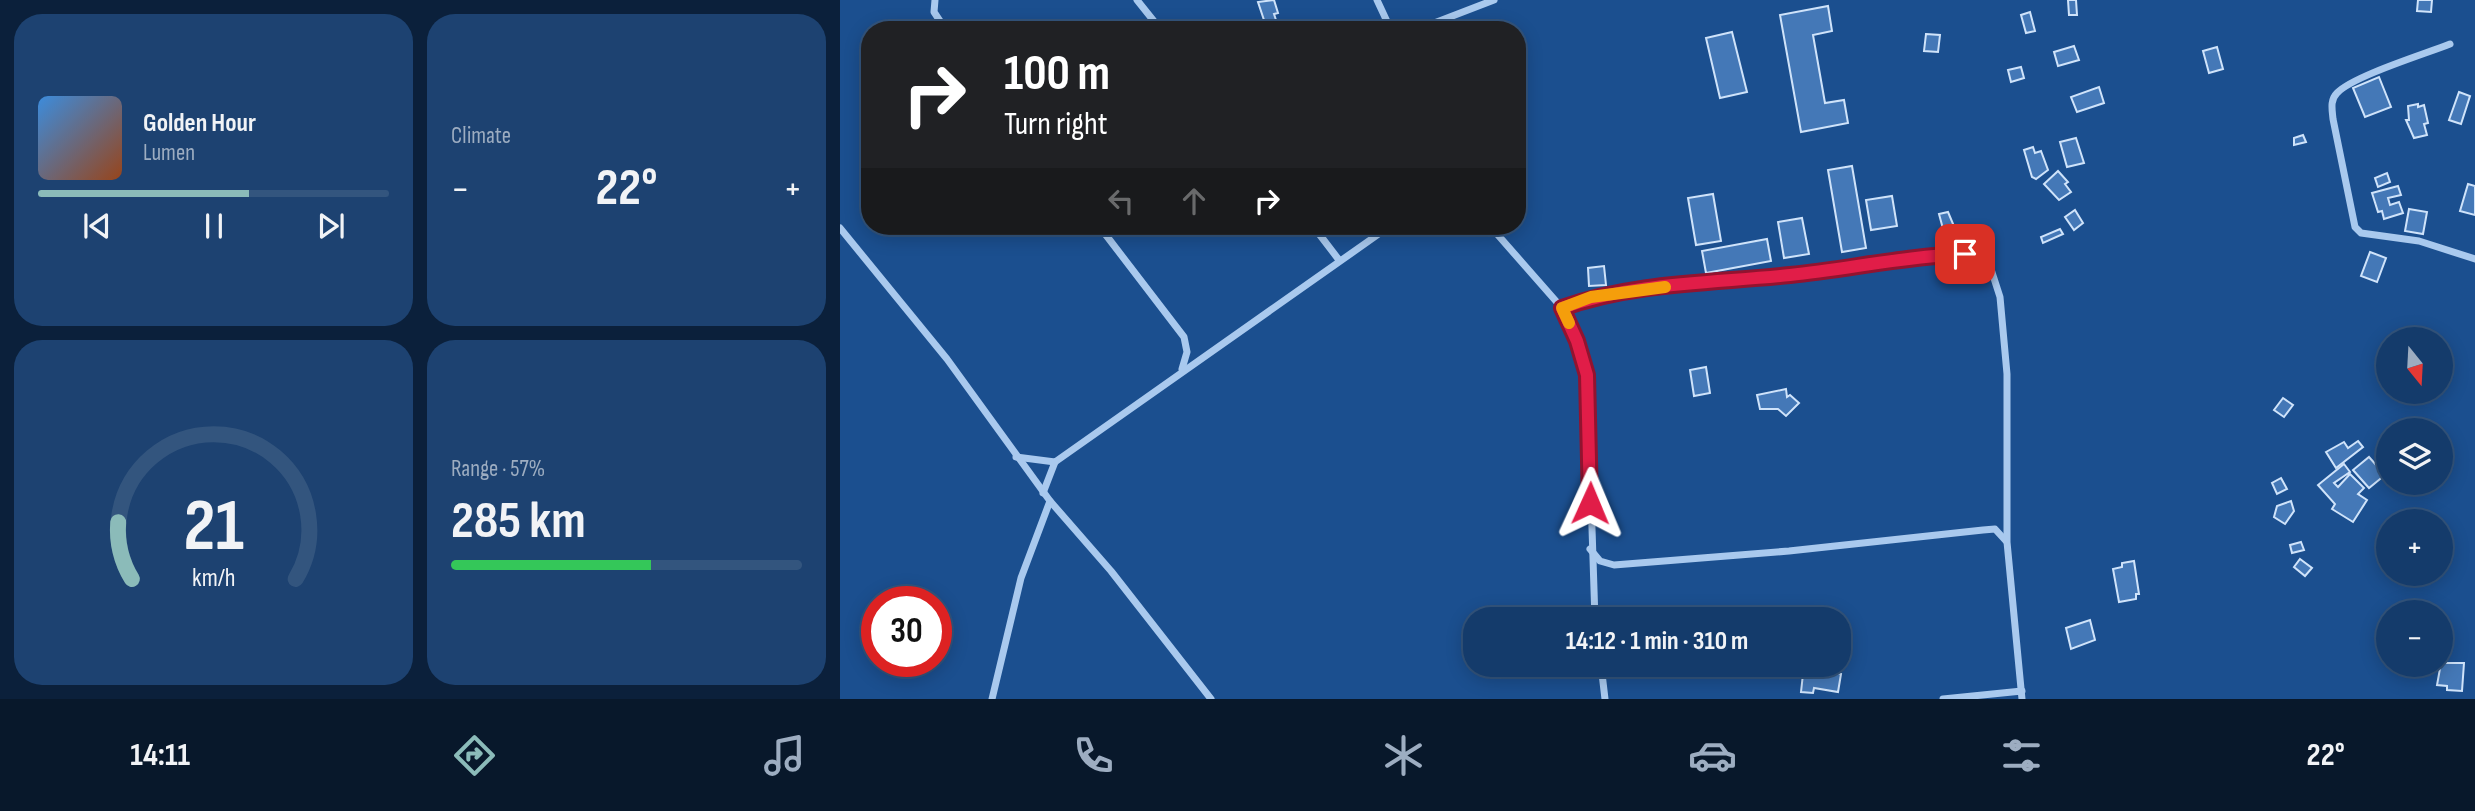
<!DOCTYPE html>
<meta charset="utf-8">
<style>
:root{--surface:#143b6b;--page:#1d4271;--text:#f1f3f6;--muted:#9dadc1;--line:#33557e;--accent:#8bbbb9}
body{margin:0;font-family:"Sofia Sans Condensed",sans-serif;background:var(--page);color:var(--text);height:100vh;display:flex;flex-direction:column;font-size:26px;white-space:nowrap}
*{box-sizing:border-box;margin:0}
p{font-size:23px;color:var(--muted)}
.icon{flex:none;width:38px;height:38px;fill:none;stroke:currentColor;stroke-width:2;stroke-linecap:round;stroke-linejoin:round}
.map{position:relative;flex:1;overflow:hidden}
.panel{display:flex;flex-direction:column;gap:14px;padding:14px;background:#0b203b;width:840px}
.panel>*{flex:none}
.banner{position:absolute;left:21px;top:21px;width:665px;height:214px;border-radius:28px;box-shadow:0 4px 18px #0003,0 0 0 2px var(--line);background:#202124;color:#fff;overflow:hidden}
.needle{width:46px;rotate:162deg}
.buttons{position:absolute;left:1536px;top:327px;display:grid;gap:14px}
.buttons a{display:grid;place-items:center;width:77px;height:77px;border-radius:50%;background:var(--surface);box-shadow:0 4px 18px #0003,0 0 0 2px var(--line);font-size:35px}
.speed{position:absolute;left:21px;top:586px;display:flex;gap:14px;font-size:35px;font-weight:700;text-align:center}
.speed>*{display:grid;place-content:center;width:91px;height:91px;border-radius:50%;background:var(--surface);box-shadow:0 4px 18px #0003,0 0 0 2px var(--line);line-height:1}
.speed .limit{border:10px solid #d22;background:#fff;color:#111}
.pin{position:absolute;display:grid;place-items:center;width:60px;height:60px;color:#fff;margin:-30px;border-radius:14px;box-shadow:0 4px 10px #0006}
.me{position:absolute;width:77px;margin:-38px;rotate:1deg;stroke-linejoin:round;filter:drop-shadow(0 0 5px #0008)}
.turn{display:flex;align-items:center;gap:24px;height:147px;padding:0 28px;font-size:32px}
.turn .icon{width:91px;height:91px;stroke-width:2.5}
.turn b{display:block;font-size:49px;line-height:60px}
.lanes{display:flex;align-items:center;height:66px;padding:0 28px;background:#0003;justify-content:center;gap:35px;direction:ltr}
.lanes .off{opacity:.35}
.big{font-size:52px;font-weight:700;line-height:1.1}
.panel .tile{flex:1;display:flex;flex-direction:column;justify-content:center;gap:10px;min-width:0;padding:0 24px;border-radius:28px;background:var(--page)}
.panel .dial{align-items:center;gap:0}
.dial svg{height:182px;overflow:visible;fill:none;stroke:var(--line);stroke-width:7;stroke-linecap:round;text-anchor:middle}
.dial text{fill:var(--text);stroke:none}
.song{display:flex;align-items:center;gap:21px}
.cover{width:84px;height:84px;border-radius:10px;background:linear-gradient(135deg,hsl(210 70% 55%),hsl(20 70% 35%))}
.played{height:7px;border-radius:4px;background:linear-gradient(90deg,var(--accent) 60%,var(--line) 60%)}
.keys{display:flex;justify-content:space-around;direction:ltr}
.heat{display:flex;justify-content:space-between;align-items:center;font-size:38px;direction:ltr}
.charge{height:10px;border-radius:5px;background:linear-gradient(90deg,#34c759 57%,var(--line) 0)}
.panel .tiles{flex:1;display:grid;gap:14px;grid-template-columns:repeat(2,1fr)}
.trip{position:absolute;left:623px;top:607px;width:388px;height:70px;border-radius:28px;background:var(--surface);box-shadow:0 4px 18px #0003,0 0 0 2px var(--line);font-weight:700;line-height:70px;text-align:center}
.tab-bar{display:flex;height:112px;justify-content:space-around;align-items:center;background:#08182b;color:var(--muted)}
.tab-bar .icon{width:49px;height:49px}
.tab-bar .selected{color:var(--accent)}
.tab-bar b{font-size:32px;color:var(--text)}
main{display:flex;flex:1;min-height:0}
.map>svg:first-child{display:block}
.building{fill:#4478b7;stroke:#cfe3fa;stroke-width:2}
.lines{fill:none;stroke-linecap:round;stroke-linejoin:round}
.street{stroke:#a9c9ee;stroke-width:7}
.route-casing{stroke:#92132f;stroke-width:18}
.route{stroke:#e11d48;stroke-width:12}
.slow{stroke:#f59e0b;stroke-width:12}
</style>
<main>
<section class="panel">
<div class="tiles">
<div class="tile">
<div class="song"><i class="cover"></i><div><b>Golden Hour</b><p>Lumen</p></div></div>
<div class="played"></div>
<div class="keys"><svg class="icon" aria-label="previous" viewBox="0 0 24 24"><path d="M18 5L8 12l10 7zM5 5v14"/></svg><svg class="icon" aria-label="pause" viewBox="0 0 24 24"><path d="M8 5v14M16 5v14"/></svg><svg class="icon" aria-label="next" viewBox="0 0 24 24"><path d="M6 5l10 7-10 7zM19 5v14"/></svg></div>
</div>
<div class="tile"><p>Climate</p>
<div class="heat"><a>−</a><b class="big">22°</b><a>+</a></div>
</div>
<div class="tile dial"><svg viewBox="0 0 100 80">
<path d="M14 69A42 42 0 1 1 86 69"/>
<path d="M14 69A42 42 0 0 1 8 44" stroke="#8bbbb9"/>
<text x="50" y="56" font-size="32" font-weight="700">21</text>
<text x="50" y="72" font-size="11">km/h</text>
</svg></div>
<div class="tile"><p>Range · 57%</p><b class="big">285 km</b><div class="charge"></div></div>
</div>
</section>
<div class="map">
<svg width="1635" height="699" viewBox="0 0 1635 699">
<rect width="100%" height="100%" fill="#1b4f8f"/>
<g class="building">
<polygon points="434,0 438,13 434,14 436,20 425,23 418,2"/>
<polygon points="1228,0 1236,0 1237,15 1229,15"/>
<polygon points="1578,0 1592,0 1591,12 1577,11"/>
<polygon points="988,6 992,31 973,35 985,103 1004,100 1008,123 961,132 940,15"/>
<polygon points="1190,12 1195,31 1186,33 1181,15"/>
<polygon points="892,32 907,92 880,98 866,38"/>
<polygon points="1086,34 1100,35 1098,52 1084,51"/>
<polygon points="1234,46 1239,60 1218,66 1214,52"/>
<polygon points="1377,47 1383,69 1369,73 1363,51"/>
<polygon points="1181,67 1184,78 1171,82 1168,70"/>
<polygon points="1539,77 1551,107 1525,117 1513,88"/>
<polygon points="1259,87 1264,103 1237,112 1231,97"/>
<polygon points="1619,92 1630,96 1621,124 1609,120"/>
<polygon points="1578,104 1578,107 1584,105 1588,123 1584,124 1587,135 1574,138 1566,120 1569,120 1568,106"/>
<polygon points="1463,135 1466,142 1454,145 1454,138"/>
<polygon points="1236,138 1244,163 1227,167 1220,142"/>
<polygon points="1193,147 1195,153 1201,151 1208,170 1196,179 1192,177 1184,150"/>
<polygon points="1012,166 1026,248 1002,252 988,170"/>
<polygon points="1218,171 1228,182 1225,184 1231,192 1219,200 1204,184"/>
<polygon points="1547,173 1550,182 1538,187 1535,178"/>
<polygon points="1628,184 1635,186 1635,215 1620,211"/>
<polygon points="1558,186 1561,195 1548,198 1550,205 1559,202 1563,213 1544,219 1542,211 1538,212 1532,193"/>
<polygon points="873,194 881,241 856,245 848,198"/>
<polygon points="1052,196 1057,226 1031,230 1026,200"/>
<polygon points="1569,209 1587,212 1583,234 1565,231"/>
<polygon points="1235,210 1243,223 1234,230 1225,217"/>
<polygon points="1108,212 1116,231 1105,236 1099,214"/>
<polygon points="962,218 969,254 944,258 938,222"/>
<polygon points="1220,229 1223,234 1203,243 1201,237"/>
<polygon points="927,239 931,261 866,273 862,251"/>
<polygon points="1530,252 1546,258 1537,282 1521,276"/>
<polygon points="764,266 766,285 749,286 748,268"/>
<polygon points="866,367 870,393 854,396 850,370"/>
<polygon points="946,389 947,397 950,395 959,403 946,416 938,409 920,409 917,395"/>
<polygon points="1443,398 1453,405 1444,417 1434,410"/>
<polygon points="1518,441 1523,447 1496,468 1486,452 1504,442 1508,448"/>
<polygon points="1529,457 1545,475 1529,488 1513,470"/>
<polygon points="1504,464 1510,472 1494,483 1498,487 1510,474 1524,488 1518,494 1527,500 1513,522 1492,509 1495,504 1478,485"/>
<polygon points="1441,478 1447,489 1437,494 1432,483"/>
<polygon points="1451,501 1454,511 1445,524 1434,517 1437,506"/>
<polygon points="1461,542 1464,550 1452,553 1450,545"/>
<polygon points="1460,559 1472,568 1465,576 1454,567"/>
<polygon points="1294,561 1299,594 1296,594 1296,599 1279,602 1273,569 1282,567 1282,563"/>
<polygon points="1250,620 1255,640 1231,649 1226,628"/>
<polygon points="1601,663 1624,663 1622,691 1607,690 1607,686 1597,685"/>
<polygon points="964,665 1001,674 998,692 974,688 973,693 961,692"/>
</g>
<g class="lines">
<g class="street">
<polyline points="95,0 94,12 106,30"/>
<polyline points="297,0 321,30"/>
<polyline points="537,0 551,30"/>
<polyline points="576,30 654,0"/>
<path d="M1610 44C1585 54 1513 76 1497 93 1490 100 1492 109 1493 119L1515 227 1521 233 1579 241 1635 259"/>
<polyline points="259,226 344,337 347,352 342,369"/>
<polyline points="473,226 499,260"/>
<polyline points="650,226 722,308 737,341 747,375 755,620"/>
<polyline points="0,228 107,359 210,501 271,571 371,699"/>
<path d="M722 308 751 297C819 288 887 283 954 274 1000 268 1111 240 1149 263L1160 297 1167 374V542L1182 699"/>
<polyline points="176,457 215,462 550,226"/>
<polyline points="203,493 215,462"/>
<polyline points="750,549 760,561 774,565 949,551 1143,530 1155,529 1166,541"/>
<polyline points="761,665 765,699"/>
<polyline points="152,699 181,578 210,501"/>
<polyline points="1103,699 1182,691"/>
</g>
</g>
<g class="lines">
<defs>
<path id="route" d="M750 503 747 375 737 341 722 308C793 282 875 283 950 275 1009 269 1066 256 1125 254"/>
</defs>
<use href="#route" class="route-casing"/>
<use href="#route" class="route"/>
<polyline class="slow" points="729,323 722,308 751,297 825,287"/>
</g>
</svg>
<div class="buttons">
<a><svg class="needle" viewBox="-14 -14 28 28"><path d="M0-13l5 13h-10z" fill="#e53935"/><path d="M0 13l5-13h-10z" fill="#9dadc1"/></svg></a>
<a><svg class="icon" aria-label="layers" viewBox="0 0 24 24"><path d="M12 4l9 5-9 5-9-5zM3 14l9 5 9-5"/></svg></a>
<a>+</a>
<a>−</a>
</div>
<div class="speed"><div class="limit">30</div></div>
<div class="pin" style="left:1125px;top:254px;background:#d93025"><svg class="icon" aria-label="arrive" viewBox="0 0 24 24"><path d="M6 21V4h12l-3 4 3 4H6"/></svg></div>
<svg class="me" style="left:750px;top:503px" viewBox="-20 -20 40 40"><path d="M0-17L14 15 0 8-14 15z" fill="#e11d48" stroke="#fff" stroke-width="4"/></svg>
<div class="trip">14:12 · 1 min · 310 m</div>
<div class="banner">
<div class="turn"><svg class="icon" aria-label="right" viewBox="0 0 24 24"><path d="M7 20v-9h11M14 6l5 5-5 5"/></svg><div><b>100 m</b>Turn right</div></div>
<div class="lanes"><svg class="icon off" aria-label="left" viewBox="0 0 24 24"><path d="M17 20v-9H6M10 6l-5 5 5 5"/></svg><svg class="icon off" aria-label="ahead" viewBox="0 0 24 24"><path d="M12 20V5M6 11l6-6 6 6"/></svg><svg class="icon" aria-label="right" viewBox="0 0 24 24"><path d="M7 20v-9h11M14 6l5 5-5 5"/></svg></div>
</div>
</div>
</main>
<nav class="tab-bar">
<b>14:11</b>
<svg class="icon selected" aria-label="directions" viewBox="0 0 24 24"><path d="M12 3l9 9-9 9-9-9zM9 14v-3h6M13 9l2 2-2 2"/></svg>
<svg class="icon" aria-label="music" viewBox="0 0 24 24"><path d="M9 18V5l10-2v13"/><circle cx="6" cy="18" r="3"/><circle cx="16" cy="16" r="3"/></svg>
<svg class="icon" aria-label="phone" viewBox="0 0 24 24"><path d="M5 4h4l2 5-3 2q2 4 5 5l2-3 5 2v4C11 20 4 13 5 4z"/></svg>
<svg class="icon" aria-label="climate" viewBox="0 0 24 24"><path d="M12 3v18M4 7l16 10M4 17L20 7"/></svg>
<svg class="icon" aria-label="car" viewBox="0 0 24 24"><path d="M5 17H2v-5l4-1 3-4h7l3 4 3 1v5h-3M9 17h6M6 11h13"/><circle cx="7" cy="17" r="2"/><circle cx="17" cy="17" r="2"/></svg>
<svg class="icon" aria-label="filters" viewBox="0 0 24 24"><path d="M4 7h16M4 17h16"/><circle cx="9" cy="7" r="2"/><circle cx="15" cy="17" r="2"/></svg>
<b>22°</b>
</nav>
